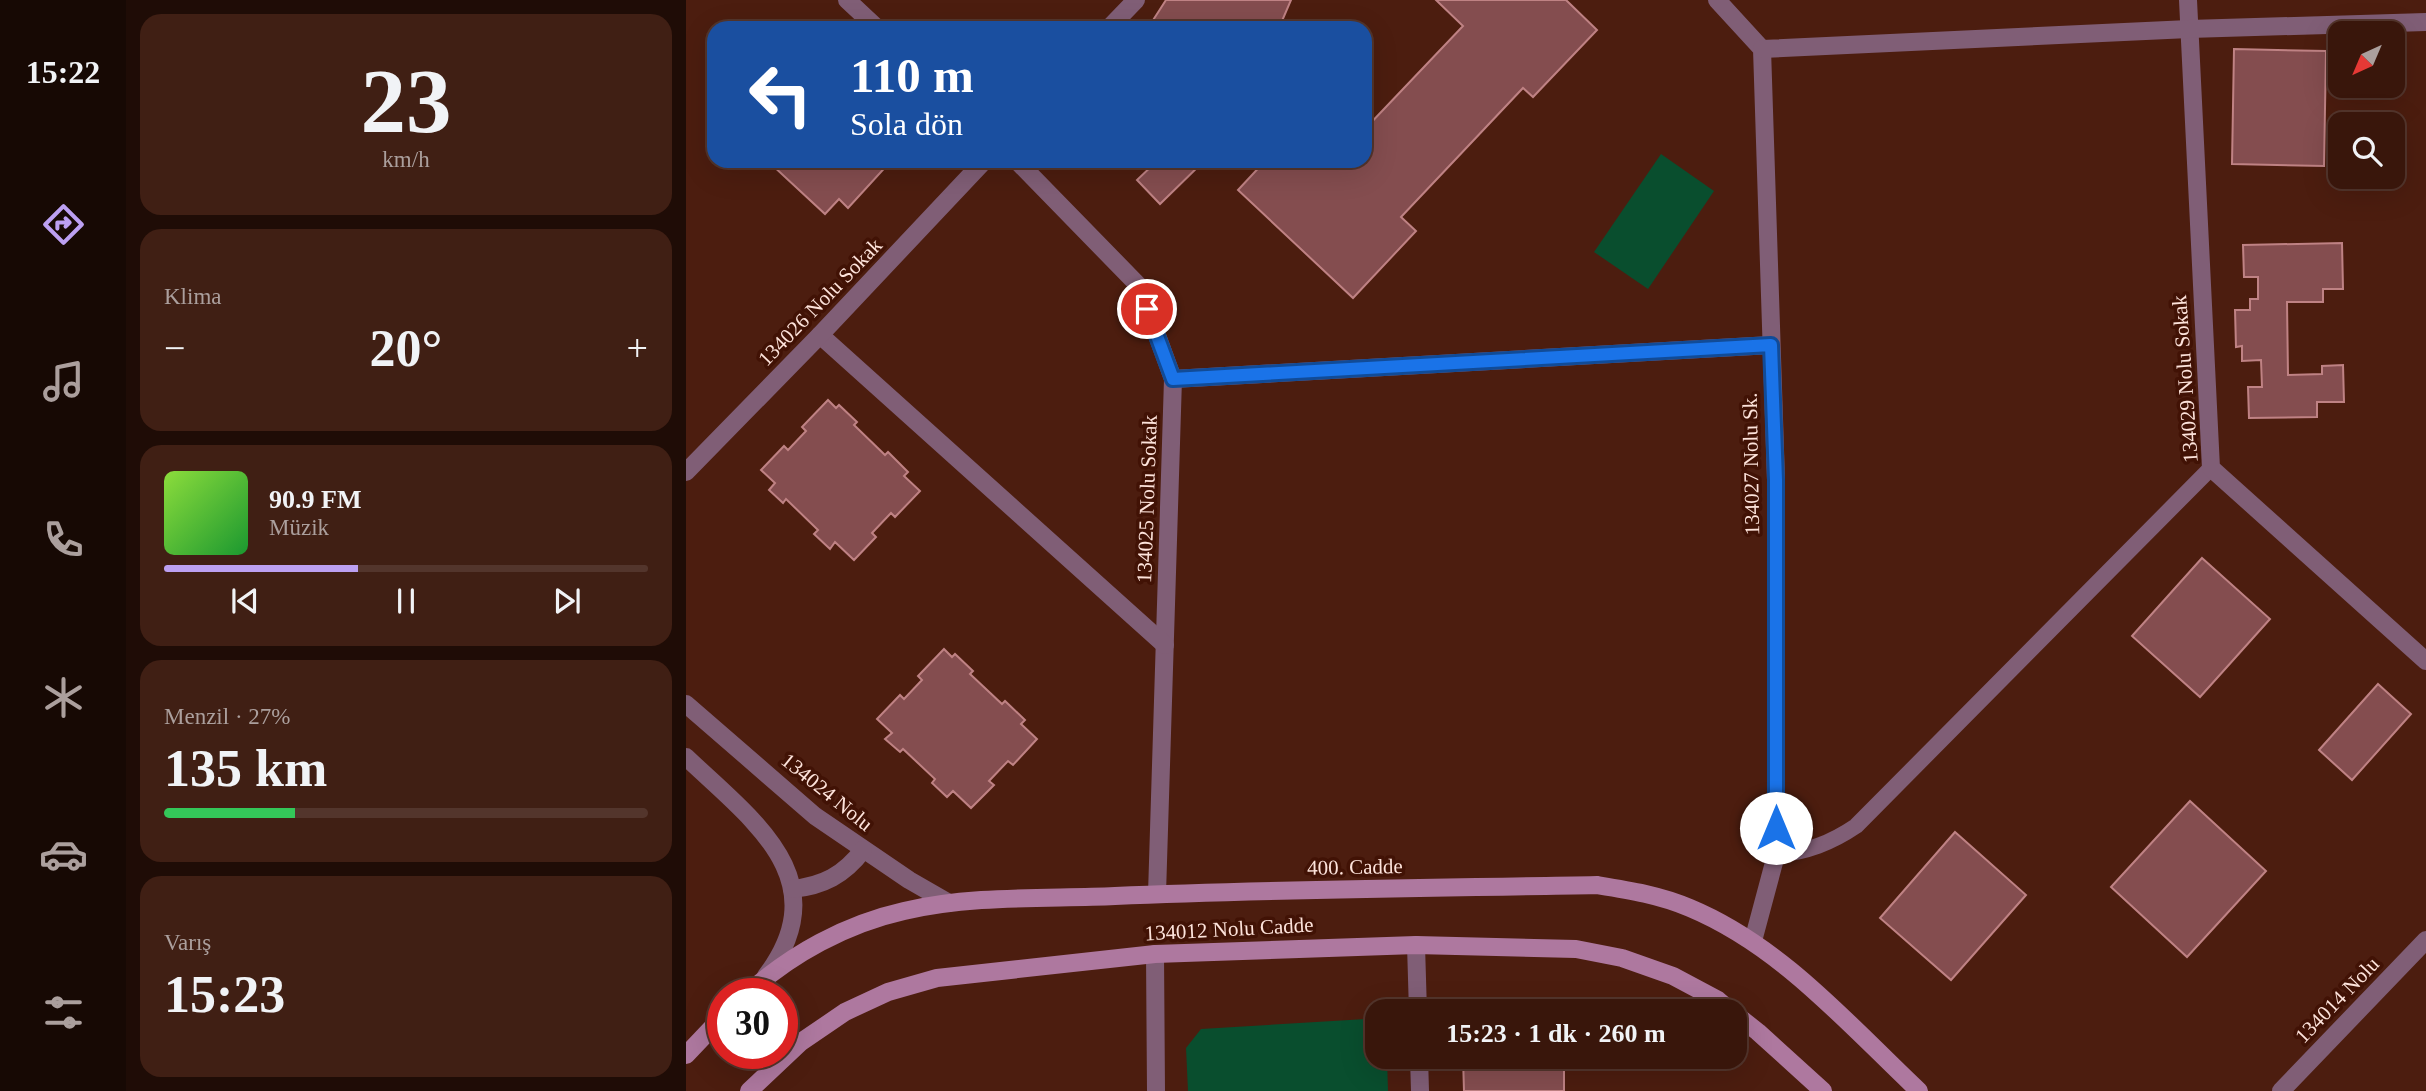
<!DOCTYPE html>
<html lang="tr">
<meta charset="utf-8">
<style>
:root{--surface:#39160b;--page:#401f14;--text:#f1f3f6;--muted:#ab9f9d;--line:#53352c;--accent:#bca0f2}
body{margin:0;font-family:Georgia,serif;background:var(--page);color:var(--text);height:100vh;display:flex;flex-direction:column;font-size:26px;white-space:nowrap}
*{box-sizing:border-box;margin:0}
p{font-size:23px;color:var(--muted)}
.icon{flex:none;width:38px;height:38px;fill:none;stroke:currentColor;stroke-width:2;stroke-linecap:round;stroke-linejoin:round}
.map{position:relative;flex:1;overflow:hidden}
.drawer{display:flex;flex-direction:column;gap:14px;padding:14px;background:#1f0c06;width:560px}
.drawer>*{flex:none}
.banner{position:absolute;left:21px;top:21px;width:665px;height:147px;border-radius:21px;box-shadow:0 7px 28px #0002,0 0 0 2px var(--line);background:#1a4fa0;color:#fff;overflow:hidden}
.needle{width:46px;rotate:224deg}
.controls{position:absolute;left:1642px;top:21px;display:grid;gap:14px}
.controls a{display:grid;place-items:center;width:77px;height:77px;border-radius:14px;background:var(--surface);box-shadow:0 7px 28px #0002,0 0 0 2px var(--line);font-size:35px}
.speed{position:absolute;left:21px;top:978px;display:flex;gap:14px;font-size:35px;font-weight:700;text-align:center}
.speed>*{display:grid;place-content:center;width:91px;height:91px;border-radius:50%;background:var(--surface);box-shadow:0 7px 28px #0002,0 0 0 2px var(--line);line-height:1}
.speed .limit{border:10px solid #d22;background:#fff;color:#111}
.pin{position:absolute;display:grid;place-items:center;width:60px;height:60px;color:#fff;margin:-30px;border:4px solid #fff;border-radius:50%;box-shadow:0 2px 7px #0007}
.me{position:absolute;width:77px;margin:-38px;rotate:0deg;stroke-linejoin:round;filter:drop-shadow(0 0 5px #0008)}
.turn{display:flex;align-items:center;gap:24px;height:147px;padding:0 28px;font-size:32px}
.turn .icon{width:91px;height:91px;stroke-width:2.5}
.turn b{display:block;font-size:49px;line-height:60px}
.big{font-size:52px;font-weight:600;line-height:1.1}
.drawer .widget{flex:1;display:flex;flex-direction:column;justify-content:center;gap:10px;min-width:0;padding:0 24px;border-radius:21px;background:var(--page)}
.drawer .dial{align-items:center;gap:0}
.dial b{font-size:91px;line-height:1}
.song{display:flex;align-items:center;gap:21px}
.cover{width:84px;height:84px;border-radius:10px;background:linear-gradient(135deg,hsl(90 70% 55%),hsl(130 70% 35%))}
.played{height:7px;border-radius:4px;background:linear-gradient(90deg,var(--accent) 40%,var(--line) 40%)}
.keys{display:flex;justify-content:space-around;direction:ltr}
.heat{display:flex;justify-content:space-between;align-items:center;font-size:38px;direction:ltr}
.charge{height:10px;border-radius:5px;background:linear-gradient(90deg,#34c759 27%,var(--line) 0)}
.trip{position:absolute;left:679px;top:999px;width:382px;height:70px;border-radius:21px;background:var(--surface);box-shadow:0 7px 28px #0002,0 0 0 2px var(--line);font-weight:600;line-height:70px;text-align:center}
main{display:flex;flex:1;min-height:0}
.tabs{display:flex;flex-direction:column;width:126px;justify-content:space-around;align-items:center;background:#170904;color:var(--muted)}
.tabs .icon{width:49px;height:49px}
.tabs .active{color:var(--accent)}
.tabs b{font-size:32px;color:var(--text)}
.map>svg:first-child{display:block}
.green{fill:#094e2e}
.building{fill:#844d4f;stroke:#bf8284;stroke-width:2}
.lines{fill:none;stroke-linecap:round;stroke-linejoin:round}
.lane{stroke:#805e76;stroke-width:16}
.street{stroke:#805e76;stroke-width:18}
.secondary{stroke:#ae789f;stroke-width:18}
.route-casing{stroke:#114b97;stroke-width:18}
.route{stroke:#1a73e8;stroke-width:12}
.labels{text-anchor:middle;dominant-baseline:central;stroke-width:7;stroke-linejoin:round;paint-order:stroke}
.street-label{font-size:21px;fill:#fde3db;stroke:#411205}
</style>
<main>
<nav class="tabs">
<b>15:22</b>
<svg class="icon active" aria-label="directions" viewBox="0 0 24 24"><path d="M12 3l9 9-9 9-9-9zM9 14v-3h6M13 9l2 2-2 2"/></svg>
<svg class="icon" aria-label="music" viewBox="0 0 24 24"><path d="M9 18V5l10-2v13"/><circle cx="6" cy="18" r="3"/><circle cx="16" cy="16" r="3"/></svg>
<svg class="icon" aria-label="phone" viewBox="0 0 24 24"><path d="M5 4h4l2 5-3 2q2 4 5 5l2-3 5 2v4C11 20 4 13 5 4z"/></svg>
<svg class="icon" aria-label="climate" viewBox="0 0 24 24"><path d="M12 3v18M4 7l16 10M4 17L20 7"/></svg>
<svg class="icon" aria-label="car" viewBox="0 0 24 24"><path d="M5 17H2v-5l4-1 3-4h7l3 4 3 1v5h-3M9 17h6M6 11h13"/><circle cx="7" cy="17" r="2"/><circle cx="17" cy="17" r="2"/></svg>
<svg class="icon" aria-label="filters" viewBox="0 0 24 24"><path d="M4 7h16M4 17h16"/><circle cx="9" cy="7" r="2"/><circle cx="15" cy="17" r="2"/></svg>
</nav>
<section class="drawer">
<div class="widget dial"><b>23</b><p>km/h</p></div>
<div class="widget"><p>Klima</p>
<div class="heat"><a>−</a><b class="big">20°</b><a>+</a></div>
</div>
<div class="widget">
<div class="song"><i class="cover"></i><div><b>90.9 FM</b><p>Müzik</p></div></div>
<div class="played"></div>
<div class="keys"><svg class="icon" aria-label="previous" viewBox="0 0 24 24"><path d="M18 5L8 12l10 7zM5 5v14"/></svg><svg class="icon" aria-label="pause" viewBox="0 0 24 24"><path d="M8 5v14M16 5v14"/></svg><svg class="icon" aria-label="next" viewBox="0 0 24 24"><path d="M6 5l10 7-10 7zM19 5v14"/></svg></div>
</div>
<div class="widget"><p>Menzil · 27%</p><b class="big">135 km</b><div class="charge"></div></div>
<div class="widget"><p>Varış</p><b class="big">15:23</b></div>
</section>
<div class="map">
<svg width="1740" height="1091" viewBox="0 0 1740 1091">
<rect width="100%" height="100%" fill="#4c1d0f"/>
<g class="green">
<polygon points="975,154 1028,191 962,289 908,252"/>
<polygon points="680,1019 691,1030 691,1057 701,1057 702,1091 502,1091 500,1048 515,1029"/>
</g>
<g class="building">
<polygon points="480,0 605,0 593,28 462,28"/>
<polygon points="750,0 880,0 911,30 847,97 837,88 715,217 730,231 667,298 552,190 579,161 679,161 679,129 777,26"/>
<polygon points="1548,49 1640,51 1638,166 1546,164"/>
<polygon points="88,161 205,161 162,208 153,199 139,214 85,164"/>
<polygon points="471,161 518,161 474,204 451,180"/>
<polygon points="1656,243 1657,289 1637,289 1637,302 1601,302 1602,375 1636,374 1636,366 1657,365 1658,402 1631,402 1631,417 1563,418 1562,387 1576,387 1575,360 1556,361 1556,346 1550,347 1549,310 1564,310 1564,299 1572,299 1572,277 1558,277 1557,245"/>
<polygon points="142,400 150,408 153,405 171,422 168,425 199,455 202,452 222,472 218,476 234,491 209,517 205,513 186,533 190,537 168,560 149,542 144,549 128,534 132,530 100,499 97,503 83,490 89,483 75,470 98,446 102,450 120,431 116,427"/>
<polygon points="1516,558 1584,619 1514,697 1446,636"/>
<polygon points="258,649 266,657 269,654 287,671 284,674 316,704 319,701 339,720 335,724 351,739 327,765 322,761 303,781 308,785 285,808 267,791 261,797 246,783 249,779 217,749 214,752 199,739 206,733 191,719 214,695 218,699 236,680 232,676"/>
<polygon points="1692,684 1725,714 1666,780 1633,750"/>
<polygon points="1504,801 1580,871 1501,957 1425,887"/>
<polygon points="1269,832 1340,895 1265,980 1194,918"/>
<polygon points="777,1057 878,1057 878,1091 778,1091"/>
</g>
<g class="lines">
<path class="lane" d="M1090 855C1121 852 1145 843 1170 826L1525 468"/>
<g class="street">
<polyline points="161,0 191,28"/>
<polyline points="1031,0 1076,49 1090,480 1090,855 1067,941"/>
<polyline points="1502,0 1525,468 1740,661"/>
<polyline points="423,28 450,0"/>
<polyline points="1076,49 1503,29 1740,22"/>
<polyline points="331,161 453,286 487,379 471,894"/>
<polyline points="134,335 479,645"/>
<polyline points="487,379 1085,345"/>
<polyline points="0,472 134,335 298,161"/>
<polyline points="0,704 129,816 223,880 263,903"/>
<path d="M0 757C65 819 153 879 80 976"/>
<path d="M106 889C137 886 158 875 177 850"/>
<polyline points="730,945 732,1012"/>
<polyline points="469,954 470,1091"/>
<polyline points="733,1057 734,1091"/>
<polyline points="1595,1091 1740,940"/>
</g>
<g class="secondary">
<path d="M61 994C105 954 160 924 218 911 286 895 360 899 429 896 589 889 750 888 911 885 942 890 974 895 1004 908 1095 946 1162 1024 1233 1091"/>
<polyline points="1048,1013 1072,1032 1137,1091"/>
<polyline points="0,1055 37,1016"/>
<polyline points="63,1091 115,1042 159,1012 202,992 251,978 469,954 730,945 890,949 936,958 987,976 1032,1000 1046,1012"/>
</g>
</g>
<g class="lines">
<defs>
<polyline id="route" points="461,309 487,379 1085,345 1090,480 1090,828"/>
</defs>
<use href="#route" class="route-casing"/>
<use href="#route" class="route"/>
</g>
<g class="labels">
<g class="street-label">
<text transform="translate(134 302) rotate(-46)">134026 Nolu Sokak</text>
<text transform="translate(1499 379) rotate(-94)">134029 Nolu Sokak</text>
<text transform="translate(1065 464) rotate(-91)">134027 Nolu Sk.</text>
<text transform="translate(461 499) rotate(-88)">134025 Nolu Sokak</text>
<text transform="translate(141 792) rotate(39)">134024 Nolu</text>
<text transform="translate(669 867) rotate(-1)">400. Cadde</text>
<text transform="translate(543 929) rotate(-3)">134012 Nolu Cadde</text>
<text transform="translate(1651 1000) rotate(-46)">134014 Nolu</text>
</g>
</g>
</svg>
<div class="controls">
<a><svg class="needle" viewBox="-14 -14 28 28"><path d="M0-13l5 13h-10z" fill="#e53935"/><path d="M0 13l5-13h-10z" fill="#ab9f9d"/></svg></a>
<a><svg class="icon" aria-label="search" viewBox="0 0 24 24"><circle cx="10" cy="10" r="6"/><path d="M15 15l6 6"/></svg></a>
</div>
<div class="speed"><div class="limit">30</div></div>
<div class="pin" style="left:461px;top:309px;background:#d93025"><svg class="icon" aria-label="arrive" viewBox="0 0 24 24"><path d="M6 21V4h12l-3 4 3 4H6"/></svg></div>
<svg class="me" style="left:1090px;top:828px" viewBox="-20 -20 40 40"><circle r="19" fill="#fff"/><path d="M0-13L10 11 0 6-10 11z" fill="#1a73e8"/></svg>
<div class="trip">15:23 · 1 dk · 260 m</div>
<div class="banner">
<div class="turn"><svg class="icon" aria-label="left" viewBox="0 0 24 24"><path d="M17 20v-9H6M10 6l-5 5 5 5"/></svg><div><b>110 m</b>Sola dön</div></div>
</div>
</div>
</main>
